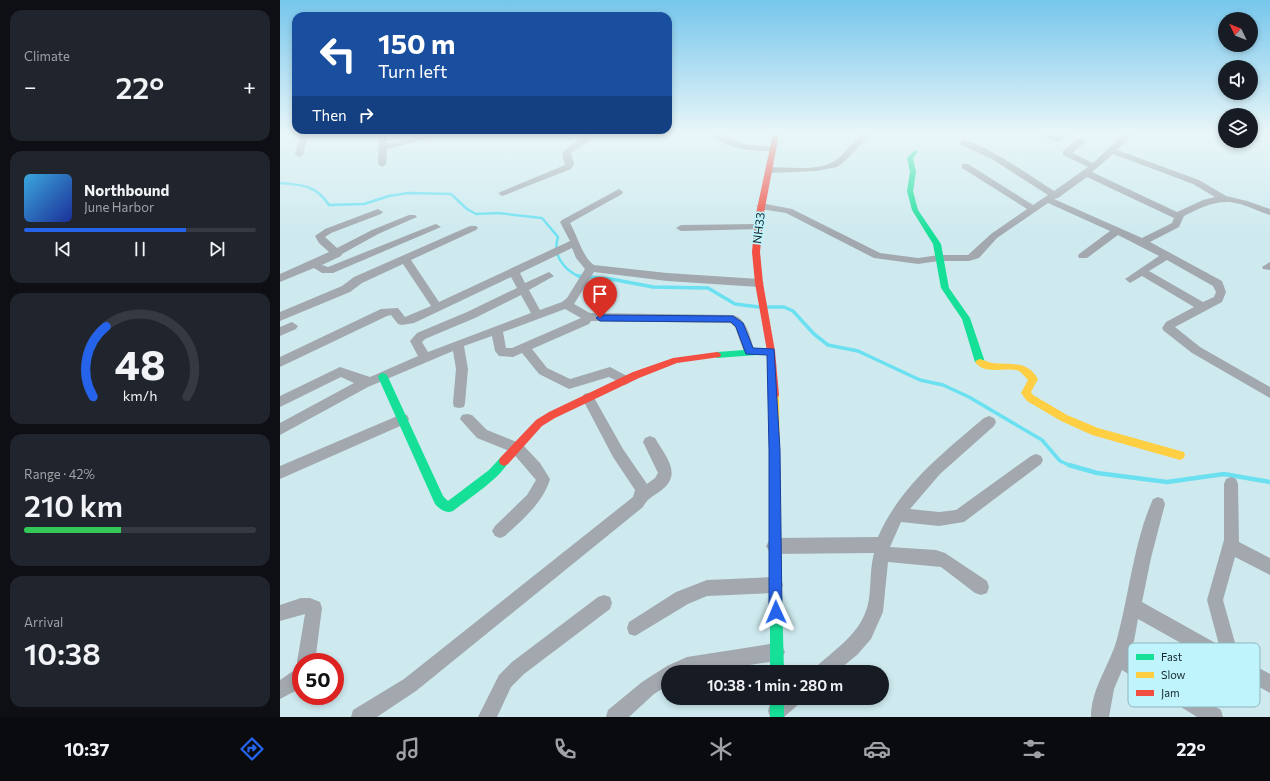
<!DOCTYPE html>
<meta charset="utf-8">
<style>
:root{--surface:#171b24;--page:#20242c;--text:#f1f3f6;--muted:#9ea1a6;--line:#363941;--accent:#2563eb}
body{margin:0;font-family:Commissioner,sans-serif;background:var(--page);color:var(--text);height:100vh;display:flex;flex-direction:column;font-size:15px;white-space:nowrap}
*{box-sizing:border-box;margin:0}
p{font-size:13px;color:var(--muted)}
.icon{flex:none;width:22px;height:22px;fill:none;stroke:currentColor;stroke-width:2;stroke-linecap:round;stroke-linejoin:round}
.map{position:relative;flex:1;overflow:hidden}
.side{display:flex;flex-direction:column;gap:10px;padding:10px;background:#0d0f14;width:280px}
.side>*{flex:none}
.top-card{position:absolute;left:12px;top:12px;width:380px;height:122px;border-radius:12px;box-shadow:0 2px 6px #0003;background:#1a4fa0;color:#fff;overflow:hidden}
.needle{width:26px;rotate:313deg}
.controls{position:absolute;left:938px;top:12px;display:grid;gap:8px}
.controls a{display:grid;place-items:center;width:40px;height:40px;border-radius:50%;background:var(--surface);box-shadow:0 2px 6px #0003;font-size:20px}
.speed{position:absolute;left:12px;top:653px;display:flex;gap:8px;font-size:20px;font-weight:700;text-align:center}
.speed>*{display:grid;place-content:center;width:52px;height:52px;border-radius:50%;background:var(--surface);box-shadow:0 2px 6px #0003;line-height:1}
.speed .limit{border:6px solid #d22;background:#fff;color:#111}
.pin{position:absolute;display:grid;place-items:center;width:34px;height:34px;color:#fff;margin:-41px -17px;border-radius:50% 50% 50% 0;rotate:-45deg;box-shadow:0 0 4px #0007}
.pin .icon{rotate:45deg}
.me{position:absolute;width:44px;margin:-22px;rotate:359deg;stroke-linejoin:round;filter:drop-shadow(0 0 3px #0008)}
.turn{display:flex;align-items:center;gap:14px;height:84px;padding:0 20px;font-size:18px}
.turn .icon{width:52px;height:52px;stroke-width:2.5}
.turn b{display:block;font-size:28px;line-height:34px}
.then{display:flex;align-items:center;height:38px;padding:0 20px;background:#0003;gap:8px;font-size:15px}
.big{font-size:30px;font-weight:600;line-height:1.1}
.side .card{flex:1;display:flex;flex-direction:column;justify-content:center;gap:6px;min-width:0;padding:0 14px;border-radius:12px;background:var(--page)}
.side .dial{align-items:center;gap:0}
.dial svg{height:104px;overflow:visible;fill:none;stroke:var(--line);stroke-width:7;stroke-linecap:round;text-anchor:middle}
.dial text{fill:var(--text);stroke:none}
.song{display:flex;align-items:center;gap:12px}
.cover{width:48px;height:48px;border-radius:6px;background:linear-gradient(135deg,hsl(200 70% 55%),hsl(230 70% 35%))}
.played{height:4px;border-radius:2px;background:linear-gradient(90deg,var(--accent) 70%,var(--line) 70%)}
.keys{display:flex;justify-content:space-around;direction:ltr}
.heat{display:flex;justify-content:space-between;align-items:center;font-size:22px;direction:ltr}
.charge{height:6px;border-radius:3px;background:linear-gradient(90deg,#34c759 42%,var(--line) 0)}
.trip{position:absolute;left:381px;top:665px;width:228px;height:40px;border-radius:20px;background:var(--surface);box-shadow:0 2px 6px #0003;font-weight:600;line-height:40px;text-align:center}
.dock{display:flex;height:64px;justify-content:space-around;align-items:center;background:#090b0e;color:var(--muted)}
.dock .icon{width:28px;height:28px}
.dock .current{color:var(--accent)}
.dock b{font-size:18px;color:var(--text)}
main{display:flex;flex:1;min-height:0}
.map>svg:first-child{display:block}
.lines{fill:none;stroke-linecap:round;stroke-linejoin:round}
.stream-far2{stroke:#6be0f1;stroke-width:2.5}
.stream-far1{stroke:#6be0f1;stroke-width:3.5}
.stream{stroke:#6be0f1;stroke-width:4.5}
.street{fill:#a2a8ae;fill-rule:evenodd}
.fast{fill:#16e098;fill-rule:evenodd}
.slow{fill:#ffcf43;fill-rule:evenodd}
.jam{fill:#f24e42;fill-rule:evenodd}
.route{fill:#2563eb;stroke:#184099}
.labels{text-anchor:middle;dominant-baseline:central;stroke-width:3.5;stroke-linejoin:round;paint-order:stroke}
.street-label{font-size:12px;fill:#15292d;stroke:#c0f4fd}
.key{fill:#c0f4fd;stroke:#8db7bf;stroke-width:1}
.key-label{font-size:11px;fill:#15292d}
</style>
<main>
<section class="side">
<div class="card"><p>Climate</p>
<div class="heat"><a>−</a><b class="big">22°</b><a>+</a></div>
</div>
<div class="card">
<div class="song"><i class="cover"></i><div><b>Northbound</b><p>June Harbor</p></div></div>
<div class="played"></div>
<div class="keys"><svg class="icon" aria-label="previous" viewBox="0 0 24 24"><path d="M18 5L8 12l10 7zM5 5v14"/></svg><svg class="icon" aria-label="pause" viewBox="0 0 24 24"><path d="M8 5v14M16 5v14"/></svg><svg class="icon" aria-label="next" viewBox="0 0 24 24"><path d="M6 5l10 7-10 7zM19 5v14"/></svg></div>
</div>
<div class="card dial"><svg viewBox="0 0 100 80">
<path d="M14 69A42 42 0 1 1 86 69"/>
<path d="M14 69A42 42 0 0 1 24 15" stroke="#2563eb"/>
<text x="50" y="56" font-size="32" font-weight="700">48</text>
<text x="50" y="72" font-size="11">km/h</text>
</svg></div>
<div class="card"><p>Range · 42%</p><b class="big">210 km</b><div class="charge"></div></div>
<div class="card"><p>Arrival</p><b class="big">10:38</b></div>
</section>
<div class="map">
<svg width="990" height="717" viewBox="0 0 990 717">
<rect width="100%" height="100%" fill="#ceeaef"/>
<g class="lines">
<path class="stream-far2" d="M0 183C22 185 36 185 49 205L84 204 109 196 128 193 171 194 187 209 196 214 218 213 262 218 278 237C272 255 284 270 300 277"/>
<g class="stream-far1">
<polyline points="298,276 331,279 373,287 428,288 455,304 479,307"/>
<polyline points="487,307 504,307 513,311 534,334 548,345 578,351 640,380 663,385 689,397 762,440 780,461 791,466"/>
</g>
<polyline class="stream" points="789,465 817,473 887,482 944,474 990,482"/>
<g class="street">
<polygon points="20,134 28,134 23,155 19,157 15,155"/>
<polygon points="99,134 107,134 107,144 150,135 154,137 107,149 106,164 102,167 98,164"/>
<polygon points="306,134 314,134 308,142 291,153 294,164 291,169 225,195 222,196 218,193 285,165 282,154 284,151"/>
<path d="M430 134H440L463 144 494 147 498 149 494 151C473 151 446 150 430 134Z"/>
<path d="M591 134 563 163 557 167 536 171 489 173 485 170 489 167C509 167 539 172 556 160 566 153 572 142 580 135Z"/>
<polygon points="757,134 768,134 776,137 781,134 791,134 777,142"/>
<path d="M844 134H852L837 150 919 180 946 196 967 201 990 209V215C980 212 970 207 960 204 940 198 923 206 904 216L899 227 870 242 942 281 946 292 942 302 895 327 920 347 990 387V398L912 353 884 331 882 328 886 322 914 307 862 276 850 283 845 279 879 256 838 235 807 258H799L798 256 799 254 830 231 768 203 717 238 699 258 689 261H659L638 264 594 258 506 213 481 209 476 206 481 203 512 209 600 253 638 258 659 255H688L711 234 747 209 682 168V164H688L753 205 768 195 712 159 681 145V141C697 138 758 181 774 191L808 167 783 155V151L798 139H804V143L792 153 813 163ZM833 154 913 184 935 197 923 200 897 212 812 172ZM807 177 894 218 892 223 862 238 774 199 778 198ZM887 260 933 286 936 292 934 297 923 302 869 271Z"/>
<path d="M339 189 343 192 342 194 290 223C297 235 303 258 314 265L387 273 479 279 484 283 479 287 387 281 314 272 294 304 310 313 453 315C468 319 470 339 475 352L473 355H465L455 327 450 323 311 321 309 324 252 349 267 368 290 379 330 367 349 377 351 380 349 383 345 385 329 377 289 389 259 374 242 353 233 357 219 356 215 351 212 336 184 346 188 369 185 403 184 407 179 408 174 407 173 403 176 369 173 351 88 387 0 435V423L74 383 61 377 0 407V396L60 367 90 377 138 356 130 341 137 333 187 312 237 288 231 277 134 323 122 325 118 324 111 315 107 316 0 367V357L101 309 118 308 125 317 151 306 123 264 82 283 70 292 0 321V312L62 286 74 277 190 226H196L198 228 196 230 131 260 159 302 290 241 280 222 282 220ZM292 248 296 258 305 269 287 298 282 302 260 310 249 290 274 276 269 272 245 283 240 273ZM241 295 251 313 148 352 142 342 145 339 195 318ZM285 309 301 318 232 348H226L223 332Z"/>
<polygon points="98,209 103,212 101,214 51,233 45,237 57,248 92,230 129,215 135,215 137,217 98,234 62,254 61,256 42,265 48,267 153,225 156,224 161,227 53,273 42,273 34,268 0,282 0,274 49,252 39,243 35,236 45,229"/>
<polygon points="477,224 480,225 482,227 480,229 401,231 396,228 401,225"/>
<polygon points="990,262 990,270 983,269 982,267"/>
<polygon points="12,322 18,326 16,329 0,336 0,327"/>
<path d="M308 393 312 394 343 449 367 484 375 478 378 473 363 442 365 438 370 436 375 438C386 457 404 475 379 492 372 497 367 499 363 507L136 691 97 717H71L73 710 124 679 353 497 355 490 333 457 302 398 304 394Z"/>
<polygon points="122,414 127,415 129,419 127,423 0,479 0,466"/>
<path d="M187 414 192 415 207 430 242 444 260 463 270 479C263 503 243 519 225 536L220 538 215 536 212 531 215 526 247 495 256 480 232 452 197 438 180 419 182 415Z"/>
<path d="M709 416 714 418 716 422 714 426 660 474 630 509 659 512 676 510 751 456 756 454 761 456 763 460 761 464 684 522 659 526 621 522 610 547 656 550 665 553 707 581 709 587 707 593 701 595 695 593 661 567 608 562 603 612 591 639 577 655 556 672H534L537 666C559 646 584 631 589 599 591 584 590 568 594 553L494 554 489 551 486 546 489 541 494 538 598 537C620 486 663 453 704 418Z"/>
<path d="M951 477 956 479 958 484 959 542 990 558V575L955 557 943 600 959 657 990 674V693L858 619 854 641 848 653 941 710 943 717H917L842 670 834 689 829 717H811C811 688 830 665 837 639 849 595 854 541 873 499L878 497 883 499 885 504 871 558 862 602 939 645 927 600 944 540V484L946 479Z"/>
<polygon points="495,577 501,579 503,585 501,591 495,593 427,596 408,604 355,636 349,634 347,628 349,622 396,592 427,580"/>
<polygon points="324,595 330,597 332,603 330,609 244,674 231,687 217,717 198,717 219,675 232,662 318,597"/>
<polygon points="21,598 30,598 40,602 42,608 35,662 21,662 21,688 0,699 0,680 19,667 17,662 25,614 0,621 0,605"/>
<polygon points="496,643 502,646 505,652 502,658 496,661 425,672 388,672 388,685 374,694 349,717 326,717 328,710 362,682 387,666 407,657"/>
<polygon points="499,698 522,698 519,704 504,717 490,717 488,711 490,704"/>
</g>
<g class="fast">
<polygon points="635,150 638,152 633,158 636,172 633,191 638,210 661,244 669,288 690,318 705,362 703,364 697,364 695,362 682,319 661,288 653,244 632,210 627,191 630,172 627,158"/>
<polygon points="491,348 495,351 491,354 437,358 433,355 437,352"/>
<path d="M103 373 106 374 108 377 163 496 168 501 209 470 220 458 224 456 228 458 229 461C221 478 188 499 173 511 165 514 160 509 155 504L98 377 100 374Z"/>
<polygon points="496,589 500,591 502,595 504,672 490,672 490,595 492,591"/>
<rect x="490" y="698" width="14" height="19"/>
</g>
<g class="slow">
<path d="M700 359C704 360 708 362 712 363 730 365 747 360 758 379L751 392 753 395 787 415 818 428 904 452 905 455 904 458 900 460 812 435 781 421 747 401 741 393 748 380C745 377 742 373 739 371 726 366 705 376 695 362L697 360Z"/>
<polygon points="494,391 497,392 499,395 502,595 500,599 496,601 492,599 490,595 489,395 491,392"/>
</g>
<g class="jam">
<polygon points="493,134 499,134 483,218 480,252 483,283 495,351 499,395 497,398 494,399 491,398 489,395 487,351 475,283 472,252 475,218"/>
<polygon points="437,352 440,353 441,355 440,357 397,363 359,378 275,418 262,426 228,464 224,466 220,464 219,461 220,458 256,420 269,412 353,372 393,358"/>
</g>
</g>
<linearGradient id="sky" x2="0" y2="1"><stop stop-color="#76c6ec"/><stop offset="0.57" stop-color="#e9f6f8"/><stop offset="1" stop-color="#e9f6f8" stop-opacity="0"/></linearGradient>
<rect width="990" height="234" fill="url(#sky)"/>
<polygon class="route" points="320,315 453,316 463,323 473,348 494,349 500,450 502,612 500,617 496,618 491,617 489,612 489,450 487,355 466,354 456,327 451,322 320,321 316,318"/>
<g class="labels">
<g class="street-label">
<text transform="translate(478 228) rotate(-83)">NH33</text>
</g>
</g>
<rect x="848" y="643" width="132" height="64" rx="6" class="key"/>
<rect x="856" y="654" width="18" height="6" fill="#16e098"/>
<rect x="856" y="672" width="18" height="6" fill="#ffcf43"/>
<rect x="856" y="690" width="18" height="6" fill="#f24e42"/>
<g class="key-label">
<text x="881" y="661">Fast</text>
<text x="881" y="679">Slow</text>
<text x="881" y="697">Jam</text>
</g>
</svg>
<div class="controls">
<a><svg class="needle" viewBox="-14 -14 28 28"><path d="M0-13l5 13h-10z" fill="#e53935"/><path d="M0 13l5-13h-10z" fill="#9ea1a6"/></svg></a>
<a><svg class="icon" aria-label="sound" viewBox="0 0 24 24"><path d="M4 9h4l5-4v14l-5-4H4zM17 9q2 3 0 6"/></svg></a>
<a><svg class="icon" aria-label="layers" viewBox="0 0 24 24"><path d="M12 4l9 5-9 5-9-5zM3 14l9 5 9-5"/></svg></a>
</div>
<div class="speed"><div class="limit">50</div></div>
<div class="pin" style="left:320px;top:318px;background:#d93025"><svg class="icon" aria-label="arrive" viewBox="0 0 24 24"><path d="M6 21V4h12l-3 4 3 4H6"/></svg></div>
<svg class="me" style="left:496px;top:612px" viewBox="-20 -20 40 40"><path d="M0-17L14 15 0 8-14 15z" fill="#2563eb" stroke="#fff" stroke-width="4"/></svg>
<div class="trip">10:38 · 1 min · 280 m</div>
<div class="top-card">
<div class="turn"><svg class="icon" aria-label="left" viewBox="0 0 24 24"><path d="M17 20v-9H6M10 6l-5 5 5 5"/></svg><div><b>150 m</b>Turn left</div></div>
<div class="then">Then<svg class="icon" aria-label="right" viewBox="0 0 24 24"><path d="M7 20v-9h11M14 6l5 5-5 5"/></svg></div>
</div>
</div>
</main>
<nav class="dock">
<b>10:37</b>
<svg class="icon current" aria-label="directions" viewBox="0 0 24 24"><path d="M12 3l9 9-9 9-9-9zM9 14v-3h6M13 9l2 2-2 2"/></svg>
<svg class="icon" aria-label="music" viewBox="0 0 24 24"><path d="M9 18V5l10-2v13"/><circle cx="6" cy="18" r="3"/><circle cx="16" cy="16" r="3"/></svg>
<svg class="icon" aria-label="phone" viewBox="0 0 24 24"><path d="M5 4h4l2 5-3 2q2 4 5 5l2-3 5 2v4C11 20 4 13 5 4z"/></svg>
<svg class="icon" aria-label="climate" viewBox="0 0 24 24"><path d="M12 3v18M4 7l16 10M4 17L20 7"/></svg>
<svg class="icon" aria-label="car" viewBox="0 0 24 24"><path d="M5 17H2v-5l4-1 3-4h7l3 4 3 1v5h-3M9 17h6M6 11h13"/><circle cx="7" cy="17" r="2"/><circle cx="17" cy="17" r="2"/></svg>
<svg class="icon" aria-label="filters" viewBox="0 0 24 24"><path d="M4 7h16M4 17h16"/><circle cx="9" cy="7" r="2"/><circle cx="15" cy="17" r="2"/></svg>
<b>22°</b>
</nav>
